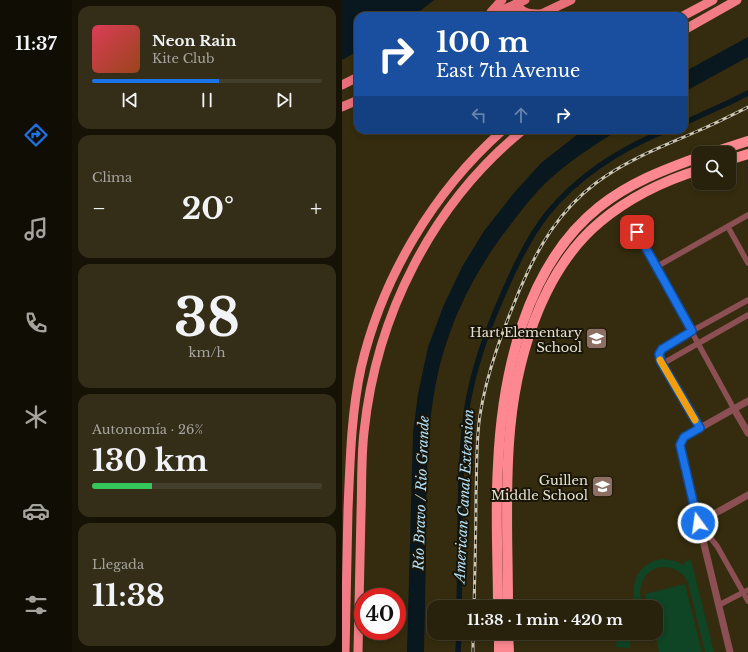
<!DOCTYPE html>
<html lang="es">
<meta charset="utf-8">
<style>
:root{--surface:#28210b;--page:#342e19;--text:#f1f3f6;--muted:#a5a39d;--line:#443e2c;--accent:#1a73e8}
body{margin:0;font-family:"Libre Baskerville",serif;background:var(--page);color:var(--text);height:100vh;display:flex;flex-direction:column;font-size:15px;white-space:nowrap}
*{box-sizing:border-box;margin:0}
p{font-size:13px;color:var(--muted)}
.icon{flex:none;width:22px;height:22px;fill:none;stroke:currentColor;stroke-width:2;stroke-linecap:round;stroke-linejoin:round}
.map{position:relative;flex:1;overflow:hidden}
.drawer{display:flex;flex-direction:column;gap:6px;padding:6px;background:#161206;width:270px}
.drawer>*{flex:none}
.hud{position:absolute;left:12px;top:12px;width:334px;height:122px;border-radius:12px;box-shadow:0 2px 6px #0003,0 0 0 1px var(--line);background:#1a4fa0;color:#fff;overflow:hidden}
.controls{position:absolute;left:350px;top:146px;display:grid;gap:8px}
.controls a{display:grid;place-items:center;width:44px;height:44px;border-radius:8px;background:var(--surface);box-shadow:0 2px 6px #0003,0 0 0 1px var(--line);font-size:20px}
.speed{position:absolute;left:12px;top:588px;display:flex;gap:8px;font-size:20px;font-weight:700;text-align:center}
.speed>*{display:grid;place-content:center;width:52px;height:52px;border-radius:50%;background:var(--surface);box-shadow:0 2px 6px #0003,0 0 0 1px var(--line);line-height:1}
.speed .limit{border:6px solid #d22;background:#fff;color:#111}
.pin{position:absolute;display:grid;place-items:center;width:34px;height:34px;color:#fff;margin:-17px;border-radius:8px;box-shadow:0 2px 6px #0006}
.me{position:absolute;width:44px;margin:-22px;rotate:346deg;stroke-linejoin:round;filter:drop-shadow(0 0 3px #0008)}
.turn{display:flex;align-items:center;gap:14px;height:84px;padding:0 16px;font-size:18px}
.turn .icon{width:52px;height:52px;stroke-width:2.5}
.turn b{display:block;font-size:28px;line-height:34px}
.lanes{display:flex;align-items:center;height:38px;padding:0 16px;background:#0003;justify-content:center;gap:20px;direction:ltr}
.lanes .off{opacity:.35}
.big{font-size:30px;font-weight:800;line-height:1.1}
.drawer .card{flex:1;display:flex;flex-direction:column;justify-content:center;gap:6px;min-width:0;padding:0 14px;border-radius:12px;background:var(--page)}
.drawer .dial{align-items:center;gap:0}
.dial b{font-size:52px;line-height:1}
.song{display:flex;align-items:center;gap:12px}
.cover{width:48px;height:48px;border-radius:6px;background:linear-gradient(135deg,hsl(350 70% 55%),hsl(20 70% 35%))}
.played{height:4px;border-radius:2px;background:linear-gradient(90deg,var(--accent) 55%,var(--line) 55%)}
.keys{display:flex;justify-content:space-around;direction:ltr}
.heat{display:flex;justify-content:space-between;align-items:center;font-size:22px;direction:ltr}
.charge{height:6px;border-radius:3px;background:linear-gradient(90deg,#34c759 26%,var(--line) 0)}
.trip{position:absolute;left:85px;top:600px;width:236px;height:40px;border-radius:12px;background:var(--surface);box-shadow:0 2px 6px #0003,0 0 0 1px var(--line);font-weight:800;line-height:40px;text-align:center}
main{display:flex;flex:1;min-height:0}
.menu{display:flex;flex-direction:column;width:72px;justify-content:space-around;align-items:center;background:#100d04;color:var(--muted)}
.menu .icon{width:28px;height:28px}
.menu .active{color:var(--accent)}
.menu b{font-size:18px;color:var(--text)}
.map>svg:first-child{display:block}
.green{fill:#0f4425}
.water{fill:#09171e}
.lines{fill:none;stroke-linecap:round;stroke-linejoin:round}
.canal{stroke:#09171e;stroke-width:5.5}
.minor{stroke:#8c5054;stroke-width:5.5}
.tertiary{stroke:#8c5054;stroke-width:7}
.primary{stroke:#e86f7a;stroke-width:9}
.trunk{stroke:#f27c86;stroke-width:9}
.motorway{stroke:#fd8891;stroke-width:10}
.rail-casing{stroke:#cdc7b5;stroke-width:3}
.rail{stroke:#191508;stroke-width:1.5;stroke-dasharray:4.5;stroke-linecap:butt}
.route-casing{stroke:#114b97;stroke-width:10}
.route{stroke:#1a73e8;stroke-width:7}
.slow{stroke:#f59e0b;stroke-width:7}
.labels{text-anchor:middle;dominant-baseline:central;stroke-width:4;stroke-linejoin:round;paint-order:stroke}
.poi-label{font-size:13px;fill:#e7e2d1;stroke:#191508;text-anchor:end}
.water-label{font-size:14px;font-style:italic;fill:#b4e2fb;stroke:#191508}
</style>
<main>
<nav class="menu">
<b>11:37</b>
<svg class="icon active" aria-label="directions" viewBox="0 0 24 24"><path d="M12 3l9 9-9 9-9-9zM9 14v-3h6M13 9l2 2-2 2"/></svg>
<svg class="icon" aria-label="music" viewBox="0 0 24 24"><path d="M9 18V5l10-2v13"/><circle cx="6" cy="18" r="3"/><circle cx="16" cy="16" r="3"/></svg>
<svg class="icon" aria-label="phone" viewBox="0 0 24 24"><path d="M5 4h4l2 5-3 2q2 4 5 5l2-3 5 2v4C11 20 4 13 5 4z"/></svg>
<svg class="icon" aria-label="climate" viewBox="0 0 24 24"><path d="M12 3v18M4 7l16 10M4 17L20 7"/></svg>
<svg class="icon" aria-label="car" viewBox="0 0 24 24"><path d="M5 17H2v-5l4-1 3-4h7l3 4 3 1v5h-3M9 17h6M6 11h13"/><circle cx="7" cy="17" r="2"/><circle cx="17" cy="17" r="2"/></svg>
<svg class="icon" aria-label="filters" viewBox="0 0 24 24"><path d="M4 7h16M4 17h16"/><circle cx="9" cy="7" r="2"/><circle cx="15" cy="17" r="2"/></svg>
</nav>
<section class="drawer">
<div class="card">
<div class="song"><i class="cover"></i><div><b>Neon Rain</b><p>Kite Club</p></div></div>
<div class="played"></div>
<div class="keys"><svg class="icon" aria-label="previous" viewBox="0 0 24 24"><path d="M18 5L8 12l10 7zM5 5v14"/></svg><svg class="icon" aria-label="pause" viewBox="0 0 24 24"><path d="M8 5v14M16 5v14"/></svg><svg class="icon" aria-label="next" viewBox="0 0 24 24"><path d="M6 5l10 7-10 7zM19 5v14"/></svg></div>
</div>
<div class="card"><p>Clima</p>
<div class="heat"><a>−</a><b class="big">20°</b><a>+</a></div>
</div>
<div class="card dial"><b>38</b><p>km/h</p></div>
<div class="card"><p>Autonomía · 26%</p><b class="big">130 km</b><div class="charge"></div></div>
<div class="card"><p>Llegada</p><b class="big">11:38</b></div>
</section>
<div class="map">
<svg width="406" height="652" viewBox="0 0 406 652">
<rect width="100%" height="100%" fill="#352c0f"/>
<g class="green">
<path d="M320 559 333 561 342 565 343 564 342 562 349 560 372 652H363L346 582C336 562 306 561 299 585 297 592 299 600 301 607H294C288 584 294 564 320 559Z"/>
<polygon points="343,584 360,652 317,652 313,633 314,633 314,607 306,607 303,594"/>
<polygon points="275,633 289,633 288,648 274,647"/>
</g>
<g class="water">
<polygon points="0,0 92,0 72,16 16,16 16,51 0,60"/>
<polygon points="406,37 406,57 342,92 342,72"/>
<path d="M241 130H276C256 143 235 156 216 172 197 187 181 208 166 228 131 273 105 327 94 383 85 428 85 473 84 519 84 563 83 608 82 652H65L71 433 76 394 86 347 101 307 120 267 142 231 172 193 199 163Z"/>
</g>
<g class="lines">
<g class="canal">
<polyline points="342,123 388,102 406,93"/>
<path d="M117 607C119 543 116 477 124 414 129 379 140 345 153 313 167 280 183 242 205 214 236 176 280 148 325 130"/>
<polyline points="116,652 117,633"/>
</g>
<g class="minor">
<polyline points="386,227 406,263"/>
<polyline points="295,232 392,409"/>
<polyline points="314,267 406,215"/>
<polyline points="320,364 406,315"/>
<polyline points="358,428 319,362 317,351 350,331 406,300"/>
<polyline points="357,524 375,546 406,601"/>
<polyline points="377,605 406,590"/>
</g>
<g class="tertiary">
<polyline points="392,409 406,433"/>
<polyline points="356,523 406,495"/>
<polyline points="388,652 338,445 340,439 342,437 406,401"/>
</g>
<g class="primary">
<path d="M174 4C181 14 188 14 200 14"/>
<polyline points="149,12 160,0"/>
<polyline points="147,16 183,0"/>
<polyline points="170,16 174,4"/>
<polyline points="195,16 229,0"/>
<polyline points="0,85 16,77"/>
<polyline points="0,107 16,100"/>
</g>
<g class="trunk">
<polyline points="341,16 371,0"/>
<polyline points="342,30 395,0"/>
<path d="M3 652C4 605 5 557 6 510 8 463 9 414 19 368 40 278 91 192 161 130"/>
<path d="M16 652C17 606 18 559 19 513 20 486 19 459 22 432 34 316 90 204 181 130"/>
</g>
<g class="motorway">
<polyline points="369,153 406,141"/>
<polyline points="387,160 406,154"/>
<path d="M156 607C156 560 153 512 156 465 160 375 183 266 257 207 287 183 321 170 357 157"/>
<path d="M166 607C166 553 163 498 167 443 172 366 197 273 258 222 288 197 321 181 357 170"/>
<polyline points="157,633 157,652"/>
<polyline points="166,633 167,652"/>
</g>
<defs>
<g id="rail">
<path d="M132 607C133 569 134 531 134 494 135 467 134 441 138 415 145 371 161 330 178 289 196 247 217 211 254 183 286 159 322 146 358 130 374 123 390 115 406 107"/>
<polyline points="131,652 131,633"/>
</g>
</defs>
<use href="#rail" class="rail-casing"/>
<use href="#rail" class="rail"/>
</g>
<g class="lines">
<defs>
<polyline id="route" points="295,232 350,331 320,349 317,354 319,362 358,428 342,437 338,445 356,523"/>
</defs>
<use href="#route" class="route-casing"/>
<use href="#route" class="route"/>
<polyline class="slow" points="318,360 353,420"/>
</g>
<defs>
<symbol id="school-square" viewBox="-11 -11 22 22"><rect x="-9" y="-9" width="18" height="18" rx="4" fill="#8d6e63" stroke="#191508"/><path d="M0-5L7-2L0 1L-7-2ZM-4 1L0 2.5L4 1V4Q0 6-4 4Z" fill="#fff"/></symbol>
</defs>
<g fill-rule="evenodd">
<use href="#school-square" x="242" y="326" width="25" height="25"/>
<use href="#school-square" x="248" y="474" width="25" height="25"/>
</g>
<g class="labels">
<g class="poi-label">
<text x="240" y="332">Hart Elementary<tspan x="240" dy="15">School</tspan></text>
<text x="246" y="480">Guillen<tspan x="246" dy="15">Middle School</tspan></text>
</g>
<g class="water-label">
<text transform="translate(79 493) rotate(-88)">Río Bravo / Rio Grande</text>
<text transform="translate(122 496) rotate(-87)">American Canal Extension</text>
</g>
</g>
</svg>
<div class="controls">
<a><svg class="icon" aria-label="search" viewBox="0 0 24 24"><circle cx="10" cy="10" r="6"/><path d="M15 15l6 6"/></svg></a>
</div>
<div class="speed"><div class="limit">40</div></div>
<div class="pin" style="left:295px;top:232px;background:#d93025"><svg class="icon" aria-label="arrive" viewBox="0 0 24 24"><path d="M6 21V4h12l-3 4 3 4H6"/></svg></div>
<svg class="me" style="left:356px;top:523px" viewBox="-20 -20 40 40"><circle r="17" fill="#1a73e8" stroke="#fff" stroke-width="3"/><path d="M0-11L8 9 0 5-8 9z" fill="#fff"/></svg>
<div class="trip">11:38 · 1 min · 420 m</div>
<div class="hud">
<div class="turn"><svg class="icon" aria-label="right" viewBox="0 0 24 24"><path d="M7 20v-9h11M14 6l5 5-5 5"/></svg><div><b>100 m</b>East 7th Avenue</div></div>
<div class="lanes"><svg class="icon off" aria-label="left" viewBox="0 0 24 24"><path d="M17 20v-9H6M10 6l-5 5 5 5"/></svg><svg class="icon off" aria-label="ahead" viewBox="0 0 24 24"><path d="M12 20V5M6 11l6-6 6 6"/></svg><svg class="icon" aria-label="right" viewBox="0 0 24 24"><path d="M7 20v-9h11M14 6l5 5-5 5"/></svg></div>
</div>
</div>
</main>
